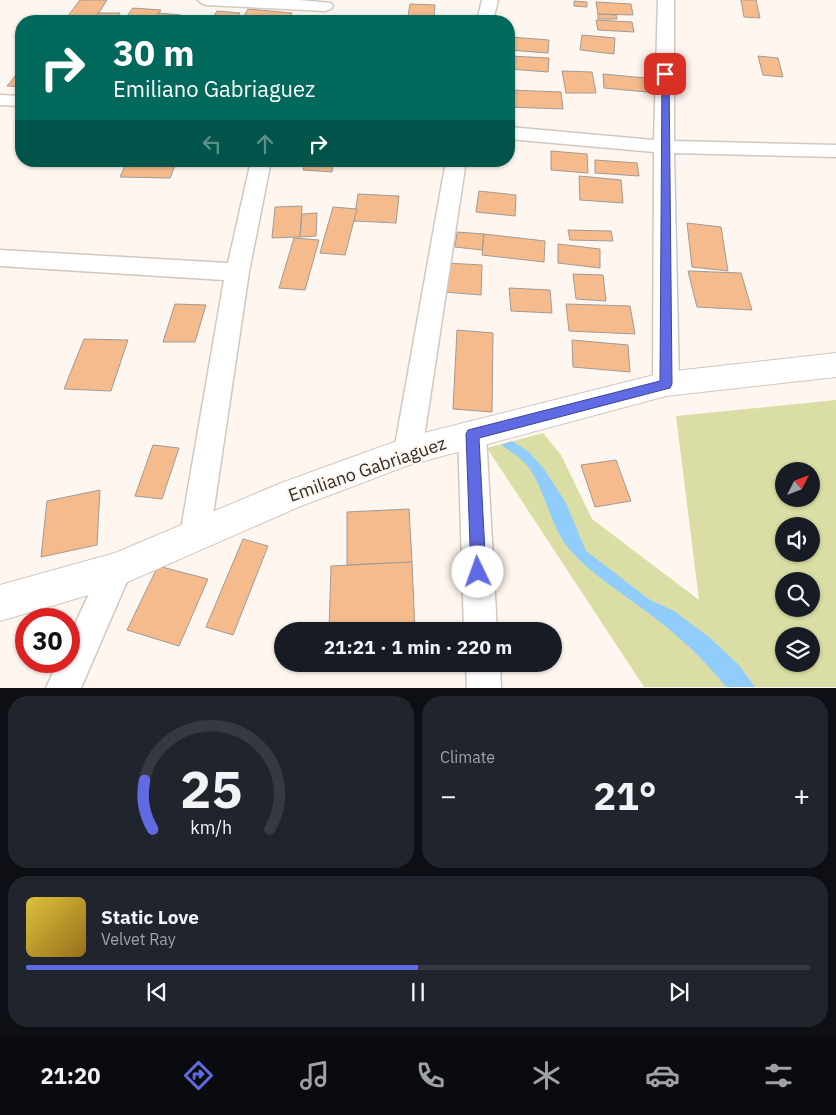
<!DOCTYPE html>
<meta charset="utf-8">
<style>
:root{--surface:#171b24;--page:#20242c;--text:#f1f3f6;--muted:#9ea1a6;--line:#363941;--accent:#606ae2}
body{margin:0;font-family:"IBM Plex Sans",sans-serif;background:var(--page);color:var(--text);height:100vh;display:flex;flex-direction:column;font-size:19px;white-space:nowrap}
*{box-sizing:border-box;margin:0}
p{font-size:16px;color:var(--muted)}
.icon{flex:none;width:28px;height:28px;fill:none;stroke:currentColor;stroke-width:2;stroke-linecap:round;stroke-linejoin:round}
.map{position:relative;height:688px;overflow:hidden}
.details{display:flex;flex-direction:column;gap:8px;padding:8px;background:#0d0f14;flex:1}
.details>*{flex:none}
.hud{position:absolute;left:15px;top:15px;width:500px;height:152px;border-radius:20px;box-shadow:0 1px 4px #0004;background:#00695c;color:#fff;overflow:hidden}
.needle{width:32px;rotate:48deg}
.fabs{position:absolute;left:775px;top:462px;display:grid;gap:10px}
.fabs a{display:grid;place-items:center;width:45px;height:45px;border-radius:50%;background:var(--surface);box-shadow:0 1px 4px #0004;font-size:25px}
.speed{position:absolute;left:15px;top:608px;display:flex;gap:10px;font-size:25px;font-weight:700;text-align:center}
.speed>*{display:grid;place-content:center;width:65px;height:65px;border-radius:50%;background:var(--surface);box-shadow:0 1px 4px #0004;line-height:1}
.speed .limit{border:8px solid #d22;background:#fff;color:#111}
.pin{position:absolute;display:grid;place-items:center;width:42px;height:42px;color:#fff;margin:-21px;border-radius:10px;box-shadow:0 2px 8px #0006}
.me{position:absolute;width:55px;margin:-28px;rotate:357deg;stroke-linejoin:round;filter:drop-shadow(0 0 4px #0008)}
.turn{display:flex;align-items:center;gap:18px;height:105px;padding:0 15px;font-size:22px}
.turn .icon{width:65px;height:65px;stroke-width:2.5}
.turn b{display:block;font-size:35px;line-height:42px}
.lanes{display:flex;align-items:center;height:48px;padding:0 15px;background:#0003;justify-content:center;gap:25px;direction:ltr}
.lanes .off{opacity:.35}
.big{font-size:38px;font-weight:700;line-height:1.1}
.details .widget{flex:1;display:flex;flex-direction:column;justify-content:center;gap:8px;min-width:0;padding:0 18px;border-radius:20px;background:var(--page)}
.details .dial{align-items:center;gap:0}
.dial svg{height:130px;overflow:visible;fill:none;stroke:var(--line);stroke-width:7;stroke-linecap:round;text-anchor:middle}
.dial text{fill:var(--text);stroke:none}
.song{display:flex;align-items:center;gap:15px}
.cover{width:60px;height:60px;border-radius:8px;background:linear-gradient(135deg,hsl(50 70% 55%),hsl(40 70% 35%))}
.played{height:5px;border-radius:2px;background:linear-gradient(90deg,var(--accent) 50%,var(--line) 50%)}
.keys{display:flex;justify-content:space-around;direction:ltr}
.heat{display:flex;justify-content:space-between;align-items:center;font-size:28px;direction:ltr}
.details .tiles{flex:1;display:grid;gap:8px;grid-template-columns:1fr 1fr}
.widget:last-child{grid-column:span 2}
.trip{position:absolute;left:274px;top:622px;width:288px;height:50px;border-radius:25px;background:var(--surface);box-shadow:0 1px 4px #0004;font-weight:700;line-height:50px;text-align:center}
.tab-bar{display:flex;height:80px;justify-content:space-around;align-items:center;background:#090b0e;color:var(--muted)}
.tab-bar .icon{width:35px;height:35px}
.tab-bar .selected{color:var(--accent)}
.tab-bar b{font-size:22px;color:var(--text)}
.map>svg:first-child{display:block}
.green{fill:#dadea4;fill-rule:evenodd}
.water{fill:#90cdfc}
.building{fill:#f5bb8c;stroke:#a29a93}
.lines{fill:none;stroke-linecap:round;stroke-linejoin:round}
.minor-casing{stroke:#d0c7c1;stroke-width:3}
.secondary-casing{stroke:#d0c7c1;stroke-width:2}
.minor{fill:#fff;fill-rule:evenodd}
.secondary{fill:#fff;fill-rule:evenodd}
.route{fill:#606ae2;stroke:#3e4593}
.labels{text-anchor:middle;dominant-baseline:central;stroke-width:4;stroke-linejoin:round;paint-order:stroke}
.street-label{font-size:18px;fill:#302d2b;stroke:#fff6ef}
</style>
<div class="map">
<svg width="836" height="688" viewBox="0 0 836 688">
<rect width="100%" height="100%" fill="#fff6ef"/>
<path class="green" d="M836 400V687H644L487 448 543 433 561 455 592 519 699 600 676 416ZM784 471H811V499H784ZM784 526H811V554H784ZM784 581H811V609H784ZM784 636H811V664H784Z"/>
<path class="water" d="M512 441 529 452 544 469 566 503 586 551 650 600 674 611 709 637 738 664 755 687H726C703 658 675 632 644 610 619 591 591 574 570 550 551 527 547 498 532 472 525 461 512 452 501 445Z"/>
<g class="building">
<polygon points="80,0 107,0 96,17 68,16"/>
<polygon points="741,0 756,0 760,18 744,17"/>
<polygon points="574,1 587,2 587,7 574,6"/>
<polygon points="596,2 631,4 633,15 598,14"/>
<polygon points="410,4 435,5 434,17 408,16"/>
<polygon points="133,8 161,10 153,21 123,21"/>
<polygon points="248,9 292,13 288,21 241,21"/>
<polygon points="217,11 240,13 236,21 211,21"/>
<polygon points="98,13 120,13 116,21 93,21"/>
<polygon points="158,13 181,15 177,21 153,21"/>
<polygon points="598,14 616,15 617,19 598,19"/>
<polygon points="596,20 632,22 634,32 598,30"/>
<polygon points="582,35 615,38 614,54 580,50"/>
<polygon points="510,37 549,40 548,53 509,50"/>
<polygon points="509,56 549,58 548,72 509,69"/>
<polygon points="758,56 778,58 783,77 763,75"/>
<polygon points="21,69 21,87 7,86"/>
<polygon points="562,71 592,72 596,93 566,93"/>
<polygon points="603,74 646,78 647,92 604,88"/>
<polygon points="509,90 561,92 563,109 509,107"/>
<polygon points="551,151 587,154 588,173 551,170"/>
<polygon points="595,160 637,163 639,176 595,173"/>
<polygon points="127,161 177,161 170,178 120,177"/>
<polygon points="306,161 334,161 332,172 303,170"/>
<polygon points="579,176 621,180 623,203 580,200"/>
<polygon points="479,191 516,195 515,216 476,212"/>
<polygon points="358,194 399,196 396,223 354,221"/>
<polygon points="302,206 300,237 272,238 275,207"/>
<polygon points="333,207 357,209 345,255 320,253"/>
<polygon points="317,213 316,236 300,237 302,214"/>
<polygon points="687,223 721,227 728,271 692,267"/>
<polygon points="568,230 611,231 613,241 570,240"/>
<polygon points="457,232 484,234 482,250 455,247"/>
<polygon points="484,234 545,241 544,262 482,255"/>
<polygon points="294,238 319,240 305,290 279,288"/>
<polygon points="558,244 600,249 600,268 558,263"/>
<polygon points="446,263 482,265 481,295 444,292"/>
<polygon points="688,271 741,273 752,310 697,307"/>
<polygon points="573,274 603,275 606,301 576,299"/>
<polygon points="509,288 550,290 552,313 511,311"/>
<polygon points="175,304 206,305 195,342 163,342"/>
<polygon points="566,304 630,306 635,334 569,331"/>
<polygon points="457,330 493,333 492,412 453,409"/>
<polygon points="84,339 128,340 111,391 64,389"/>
<polygon points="572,340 628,345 630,372 573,367"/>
<polygon points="153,445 179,448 162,499 135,496"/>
<polygon points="616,460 631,501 595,507 581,465"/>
<polygon points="100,490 97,545 41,557 47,501"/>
<polygon points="409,509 412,562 347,565 347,512"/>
<polygon points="243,539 268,546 233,635 206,627"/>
<polygon points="412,562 415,631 329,631 331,566"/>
<polygon points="158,566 208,579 179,646 127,630"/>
</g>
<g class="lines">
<defs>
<g id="minor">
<polygon points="198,0 299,0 331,3 333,6 331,9 325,11 206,5 201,3"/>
<polygon points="482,0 498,0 493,21 477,21"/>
<polygon points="658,0 674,0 674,141 836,145 836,157 674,153 679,384 675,392 666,395 657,392 653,384 654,152 509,139 509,127 654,140"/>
<polygon points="0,95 21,96 21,106 0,105"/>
<polygon points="251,161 271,161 249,272 210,535 206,546 195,550 184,546 180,535 224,280 0,266 0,250 228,263"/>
<polygon points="446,161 466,161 422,451 418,460 408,464 398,460 394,451"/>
<polygon points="472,422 482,425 486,434 497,631 464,631 458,434 462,425"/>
<polygon points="116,554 127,559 132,570 81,688 46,688 58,661 69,661 69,637 105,559"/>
<polygon points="466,664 500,664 501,688 467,688"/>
</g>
<polygon id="secondary" points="836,353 836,377 666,396 409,465 301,506 116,587 0,621 0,585 115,553 281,483 408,437 666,372"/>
</defs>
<use href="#minor" class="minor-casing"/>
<use href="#secondary" class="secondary-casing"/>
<use href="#minor" class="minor"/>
<use href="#secondary" class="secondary"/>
</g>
<polygon class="route" points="662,72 669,74 672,384 670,388 666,389 479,438 486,572 484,577 478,579 473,577 471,572 466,434 468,430 660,381"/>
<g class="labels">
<g class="street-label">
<text transform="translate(367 469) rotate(-19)">Emiliano Gabriaguez</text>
</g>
</g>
</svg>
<div class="fabs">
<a><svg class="needle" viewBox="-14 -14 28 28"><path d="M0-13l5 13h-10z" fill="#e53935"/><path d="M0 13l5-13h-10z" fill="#9ea1a6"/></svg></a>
<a><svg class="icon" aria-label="sound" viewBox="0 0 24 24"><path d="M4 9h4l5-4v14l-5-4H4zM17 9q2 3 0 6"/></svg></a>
<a><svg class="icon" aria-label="search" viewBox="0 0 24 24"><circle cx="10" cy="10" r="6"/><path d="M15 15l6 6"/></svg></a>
<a><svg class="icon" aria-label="layers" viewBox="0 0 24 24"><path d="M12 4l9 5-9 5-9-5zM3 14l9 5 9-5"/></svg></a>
</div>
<div class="speed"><div class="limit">30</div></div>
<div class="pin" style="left:665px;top:74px;background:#d93025"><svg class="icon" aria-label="arrive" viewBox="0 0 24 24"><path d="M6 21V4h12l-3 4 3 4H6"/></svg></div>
<svg class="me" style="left:478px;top:572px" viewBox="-20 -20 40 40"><circle r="19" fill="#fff"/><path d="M0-13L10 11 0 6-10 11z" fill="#606ae2"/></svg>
<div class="trip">21:21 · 1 min · 220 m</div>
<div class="hud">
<div class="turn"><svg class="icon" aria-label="right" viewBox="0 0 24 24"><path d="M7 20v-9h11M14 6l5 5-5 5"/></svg><div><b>30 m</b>Emiliano Gabriaguez</div></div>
<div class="lanes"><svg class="icon off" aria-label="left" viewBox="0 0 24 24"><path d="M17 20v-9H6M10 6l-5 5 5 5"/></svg><svg class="icon off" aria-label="ahead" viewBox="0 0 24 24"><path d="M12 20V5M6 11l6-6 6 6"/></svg><svg class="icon" aria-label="right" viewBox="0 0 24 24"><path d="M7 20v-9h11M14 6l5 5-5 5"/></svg></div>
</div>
</div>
<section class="details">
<div class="tiles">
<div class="widget dial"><svg viewBox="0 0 100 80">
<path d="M14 69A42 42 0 1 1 86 69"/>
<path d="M14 69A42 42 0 0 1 9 39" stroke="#606ae2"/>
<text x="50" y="56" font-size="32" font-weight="700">25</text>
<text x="50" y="72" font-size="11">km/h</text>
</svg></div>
<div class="widget"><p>Climate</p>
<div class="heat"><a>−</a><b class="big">21°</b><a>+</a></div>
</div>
<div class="widget">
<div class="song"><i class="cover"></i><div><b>Static Love</b><p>Velvet Ray</p></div></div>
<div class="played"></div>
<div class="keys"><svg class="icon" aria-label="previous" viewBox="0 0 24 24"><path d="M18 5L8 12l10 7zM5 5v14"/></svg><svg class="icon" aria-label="pause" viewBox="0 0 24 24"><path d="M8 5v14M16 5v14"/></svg><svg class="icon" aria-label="next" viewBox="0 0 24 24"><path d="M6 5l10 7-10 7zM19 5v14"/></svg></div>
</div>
</div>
</section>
<nav class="tab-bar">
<b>21:20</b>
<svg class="icon selected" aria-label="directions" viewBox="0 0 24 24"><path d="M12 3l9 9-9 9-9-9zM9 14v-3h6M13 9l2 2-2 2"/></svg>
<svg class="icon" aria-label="music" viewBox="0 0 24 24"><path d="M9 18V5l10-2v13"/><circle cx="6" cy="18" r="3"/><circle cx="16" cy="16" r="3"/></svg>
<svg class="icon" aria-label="phone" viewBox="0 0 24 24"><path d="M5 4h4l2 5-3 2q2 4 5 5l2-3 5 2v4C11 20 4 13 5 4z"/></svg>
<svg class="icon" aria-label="climate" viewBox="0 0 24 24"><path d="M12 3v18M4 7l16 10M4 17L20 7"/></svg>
<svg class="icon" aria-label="car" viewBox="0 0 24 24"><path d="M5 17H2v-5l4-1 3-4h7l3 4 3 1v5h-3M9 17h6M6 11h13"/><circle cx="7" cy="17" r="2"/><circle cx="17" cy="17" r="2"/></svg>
<svg class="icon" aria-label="filters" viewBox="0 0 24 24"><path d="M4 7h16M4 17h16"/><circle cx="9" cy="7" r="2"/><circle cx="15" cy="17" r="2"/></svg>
</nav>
